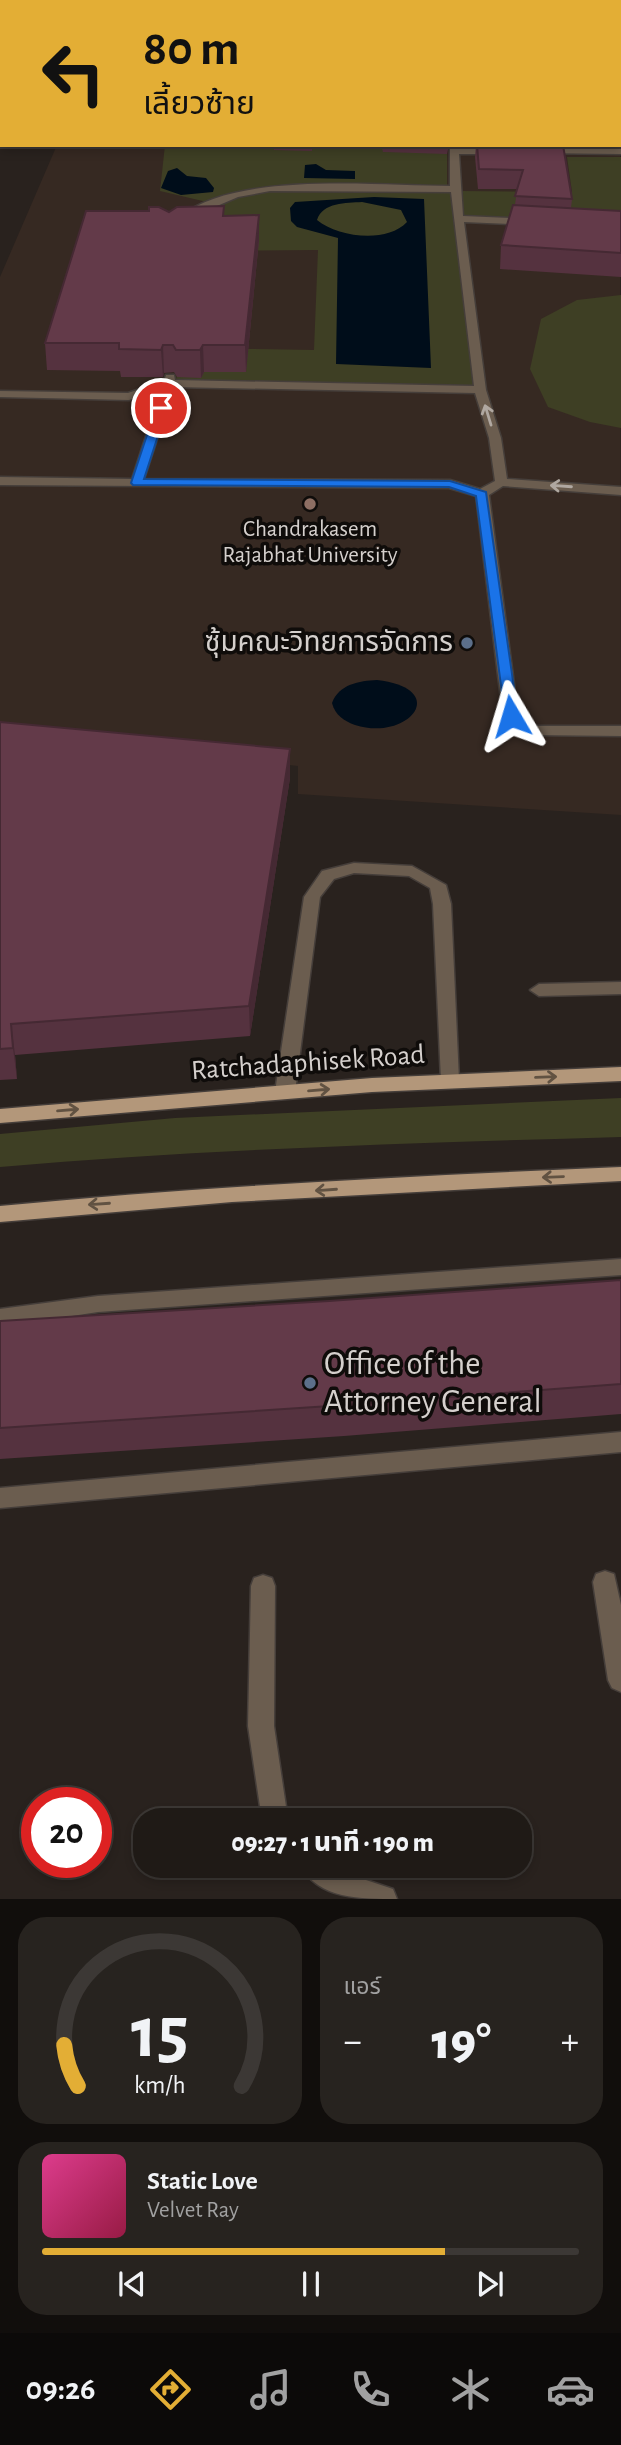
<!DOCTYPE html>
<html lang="th">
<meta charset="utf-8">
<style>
:root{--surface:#1f1a16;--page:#27231f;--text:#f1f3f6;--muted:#a1a1a1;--line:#3c3835;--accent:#e3ae35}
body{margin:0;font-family:"Alegreya Sans","Noto Sans Thai",sans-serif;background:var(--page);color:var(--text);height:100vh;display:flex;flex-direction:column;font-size:26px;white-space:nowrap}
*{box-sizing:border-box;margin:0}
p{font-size:23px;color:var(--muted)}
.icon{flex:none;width:38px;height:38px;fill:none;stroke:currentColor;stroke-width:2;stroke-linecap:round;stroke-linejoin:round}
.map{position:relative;height:1899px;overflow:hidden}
.drawer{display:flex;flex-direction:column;gap:18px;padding:18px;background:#110e0c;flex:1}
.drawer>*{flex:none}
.guide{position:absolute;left:0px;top:0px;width:621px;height:147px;box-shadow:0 4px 10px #0003,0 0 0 2px var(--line);background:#e3ae35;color:#111;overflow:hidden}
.speed{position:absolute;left:21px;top:1787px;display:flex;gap:14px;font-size:35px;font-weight:700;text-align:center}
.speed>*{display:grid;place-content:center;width:91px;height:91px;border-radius:50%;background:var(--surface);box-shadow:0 4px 10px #0003,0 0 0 2px var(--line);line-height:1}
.speed .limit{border:10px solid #d22;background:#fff;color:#111}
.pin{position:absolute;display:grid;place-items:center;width:60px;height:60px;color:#fff;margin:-30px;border:4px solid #fff;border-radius:50%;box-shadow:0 2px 7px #0007}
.me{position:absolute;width:77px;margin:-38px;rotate:353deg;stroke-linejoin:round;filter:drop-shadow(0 0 5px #0008)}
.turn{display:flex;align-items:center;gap:24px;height:147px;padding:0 28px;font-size:32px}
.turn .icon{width:91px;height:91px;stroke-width:2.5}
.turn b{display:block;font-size:49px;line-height:60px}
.big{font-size:52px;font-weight:800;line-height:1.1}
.drawer .card{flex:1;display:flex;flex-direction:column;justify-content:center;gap:10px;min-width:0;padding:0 24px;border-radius:28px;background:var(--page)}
.drawer .dial{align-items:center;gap:0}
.dial svg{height:182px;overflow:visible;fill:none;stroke:var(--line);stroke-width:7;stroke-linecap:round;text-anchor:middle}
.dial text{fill:var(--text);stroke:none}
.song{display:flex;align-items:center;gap:21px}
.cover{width:84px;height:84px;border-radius:10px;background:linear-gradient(135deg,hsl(330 70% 55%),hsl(340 70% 35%))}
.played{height:7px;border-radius:4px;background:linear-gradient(90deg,var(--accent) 75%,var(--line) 75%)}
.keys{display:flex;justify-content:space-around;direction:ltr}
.heat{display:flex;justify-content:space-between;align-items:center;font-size:38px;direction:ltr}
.drawer .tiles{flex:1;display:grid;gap:18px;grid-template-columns:1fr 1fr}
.card:last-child{grid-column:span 2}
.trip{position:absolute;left:133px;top:1808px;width:399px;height:70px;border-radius:28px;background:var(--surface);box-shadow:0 4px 10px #0003,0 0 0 2px var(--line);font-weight:800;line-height:70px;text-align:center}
.dock{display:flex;height:112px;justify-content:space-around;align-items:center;background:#0c0a09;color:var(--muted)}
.dock .icon{width:49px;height:49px}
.dock .current{color:var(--accent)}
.dock b{font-size:32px;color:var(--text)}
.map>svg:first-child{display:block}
.built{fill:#362922}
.green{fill:#3e3f24}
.water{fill:#000d1a;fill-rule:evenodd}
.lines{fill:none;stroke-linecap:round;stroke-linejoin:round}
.minor-casing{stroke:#453e3a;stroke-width:3}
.major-casing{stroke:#453e3a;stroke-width:3}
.minor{fill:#6b5d4f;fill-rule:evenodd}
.major{fill:#b3977a;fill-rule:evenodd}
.wall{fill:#55323f}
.shaded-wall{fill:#452933}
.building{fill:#633a49;stroke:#452933;stroke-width:2}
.oneway{stroke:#b0a8a1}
.oneway2{stroke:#615242}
.route{fill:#1a73e8;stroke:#114b97;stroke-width:2}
.education-dot{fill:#8d6e63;stroke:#0f0c0a;stroke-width:2.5}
.service-dot{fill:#5c6f8a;stroke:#0f0c0a;stroke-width:2.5}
.labels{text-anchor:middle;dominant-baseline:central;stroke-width:7;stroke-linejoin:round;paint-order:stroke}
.far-poi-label{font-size:23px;fill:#d5d0cd;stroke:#0f0c0a}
.poi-label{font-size:28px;fill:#d5d0cd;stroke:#0f0c0a;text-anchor:end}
.street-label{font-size:28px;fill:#d5d0cd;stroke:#0f0c0a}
.near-poi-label{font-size:33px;fill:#d5d0cd;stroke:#0f0c0a;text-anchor:start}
</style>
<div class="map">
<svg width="621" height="1899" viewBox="0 0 621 1899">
<rect width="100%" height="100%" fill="#29221e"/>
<polygon class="built" points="620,102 621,815 298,794 298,766 0,732 0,277 57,145 620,145"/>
<g class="green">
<polygon points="165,145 447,145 447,186 268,186 231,193 207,202 160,191"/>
<polygon points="567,157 621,157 621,225 463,217 459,191 572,192"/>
<polygon points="273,189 450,191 474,387 176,380 182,348 314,350 318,250 211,251 206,208 240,195"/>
<polygon points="621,295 621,428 590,422 548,407 530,369 541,319 577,300"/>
<path d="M621 1098V1137C414 1143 207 1149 0 1167V1134L175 1118Z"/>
</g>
<g class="water">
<polygon points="316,164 326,170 355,171 355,179 304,178 305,165"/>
<polygon points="177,168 187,176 206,178 214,188 213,192 181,195 161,188 168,171"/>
<path d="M374 197 424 199 431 368 336 364 338 238 297 227 291 221 290 208 295 202ZM362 202 401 210 407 222C386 244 338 237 317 220 323 202 346 203 362 202Z"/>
<path d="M377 680C452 689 408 742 355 725 344 721 335 715 332 703 339 684 359 681 377 680Z"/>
</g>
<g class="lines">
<defs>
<g id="minor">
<polygon points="93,0 101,0 92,2"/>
<polygon points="247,0 255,0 245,2"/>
<polygon points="409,0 417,0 407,2"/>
<polygon points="568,0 576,0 567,2"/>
<rect x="0" y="13" width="2" height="4"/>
<rect x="0" y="66" width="2" height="4"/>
<rect x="620" y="74" width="1" height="5"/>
<polygon points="0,83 2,83 0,90"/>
<path d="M450 145H458L459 148H499L503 151 499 154H459L463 216 532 219 537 222 532 225 464 222 486 390 501 438 507 479 621 487V495L503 486 489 495 518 714 537 726H621V736L533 735 503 716 476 496 449 488 0 485V477L132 479 161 390 129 400 0 397V391L128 393 164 381 166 375H174L175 380 474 386 451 192 270 191 238 197 189 218 181 216C238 171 378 186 450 186ZM174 387 475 393 489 438 495 481 480 489 450 480 144 479Z"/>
<polygon points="541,148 621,148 621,154 538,153 537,151"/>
<polygon points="354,863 412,866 446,885 451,904 459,1080 457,1085 443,1085 441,1080 433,904 430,888 409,876 354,873 334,879 320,897 295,1092 292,1097 278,1097 275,1092 304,897 322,871"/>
<polygon points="621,982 621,994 539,996 530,990 539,984"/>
<polygon points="621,1259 621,1275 98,1312 0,1327 0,1309 98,1296"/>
<polygon points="621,1432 621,1452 0,1508 0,1488"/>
<polygon points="605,1571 614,1574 621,1605 621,1692 612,1688 608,1680 593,1582 596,1574"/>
<polygon points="263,1575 272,1578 275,1586 274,1726 288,1820 262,1820 248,1726 251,1586 254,1578"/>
<path d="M301 1866H334L339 1871 393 1889 397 1899C361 1899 318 1899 301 1866Z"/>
</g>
<g id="major">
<polygon points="621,1067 621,1081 372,1092 0,1123 0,1109 372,1078"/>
<path d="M621 1167V1181L232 1202 0 1222V1206C207 1186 414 1176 621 1167Z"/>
</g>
</defs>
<use href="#minor" class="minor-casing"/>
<use href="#major" class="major-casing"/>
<use href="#minor" class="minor"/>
<use href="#major" class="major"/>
</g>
<g class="wall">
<polygon points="274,145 312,145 312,151 274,150"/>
<polygon points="381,145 449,145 447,154 383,152"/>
<polygon points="461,145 563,145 572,199 571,208 621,211 621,277 500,269 501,245 515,205 517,189 478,189 475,157 476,145"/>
<polygon points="259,215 259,240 246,372 204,372 201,378 177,377 174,372 164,373 163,377 121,377 120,371 47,370 45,343 224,216"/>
<polygon points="0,722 290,778 250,1036 15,1055 17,1079 0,1080"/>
<polygon points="621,1280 621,1414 344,1436 0,1459 0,1321 329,1301"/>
</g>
<g class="shaded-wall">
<polygon points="259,215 259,240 246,372 245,345"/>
<polygon points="163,345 164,373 163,377 161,350"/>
<polygon points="203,345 204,372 201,378 200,350"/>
<polygon points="290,749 290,778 250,1036 249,1006"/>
<polygon points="11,1024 15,1055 17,1079 13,1048"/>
</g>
<g class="building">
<polygon points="477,145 563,145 572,199 515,196 523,170 479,169"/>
<polygon points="513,205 621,211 621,253 501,245"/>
<polygon points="224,206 223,216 259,215 245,345 203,345 200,350 176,350 173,345 163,345 161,350 119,349 119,343 45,343 86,211 149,211 149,207 159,207 169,212 177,207"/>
<polygon points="0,722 290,749 249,1006 11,1024 13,1048 0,1049"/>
<polygon points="621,1280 621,1384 345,1405 0,1428 0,1321 329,1301"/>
</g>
<defs><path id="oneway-shaft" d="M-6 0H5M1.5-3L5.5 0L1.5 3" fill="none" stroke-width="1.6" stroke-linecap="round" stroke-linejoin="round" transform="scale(1.75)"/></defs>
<g class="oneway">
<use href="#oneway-shaft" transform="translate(488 415) rotate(-107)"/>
<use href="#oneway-shaft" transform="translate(561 486) rotate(-176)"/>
</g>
<g class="oneway2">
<use href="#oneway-shaft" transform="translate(546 1077) rotate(-2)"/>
<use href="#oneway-shaft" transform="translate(319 1090) rotate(-5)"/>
<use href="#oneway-shaft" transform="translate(68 1110) rotate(-5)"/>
<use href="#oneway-shaft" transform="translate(553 1177) rotate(178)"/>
<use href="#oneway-shaft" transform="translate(326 1190) rotate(176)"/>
<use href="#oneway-shaft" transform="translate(99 1204) rotate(176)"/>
</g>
<polygon class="route" points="161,404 167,408 144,479 450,481 486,492 518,716 516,719 507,719 505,716 476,496 449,487 133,485 131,483 156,408"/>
<circle class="education-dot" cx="310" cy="504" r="7"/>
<g class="service-dot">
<circle cx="467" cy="643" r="7"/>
<circle cx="310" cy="1383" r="7"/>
</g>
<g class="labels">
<g class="far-poi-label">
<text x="310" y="529">Chandrakasem<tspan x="310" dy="26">Rajabhat University</tspan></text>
</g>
<g class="poi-label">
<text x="453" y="643">ซุ้มคณะวิทยการจัดการ</text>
</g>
<g class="street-label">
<text transform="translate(308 1063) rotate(-4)">Ratchadaphisek Road</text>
</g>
<g class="near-poi-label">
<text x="324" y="1364">Office of the<tspan x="324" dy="38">Attorney General</tspan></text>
</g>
</g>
</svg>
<div class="speed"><div class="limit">20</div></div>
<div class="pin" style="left:161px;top:408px;background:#d93025"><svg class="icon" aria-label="arrive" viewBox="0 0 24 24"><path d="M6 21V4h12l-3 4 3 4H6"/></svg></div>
<svg class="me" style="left:511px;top:716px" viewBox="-20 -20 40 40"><path d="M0-17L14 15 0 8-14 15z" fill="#1a73e8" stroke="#fff" stroke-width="4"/></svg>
<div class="trip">09:27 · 1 นาที · 190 m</div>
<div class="guide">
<div class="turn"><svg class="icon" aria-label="left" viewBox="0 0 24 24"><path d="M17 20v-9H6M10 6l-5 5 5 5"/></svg><div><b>80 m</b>เลี้ยวซ้าย</div></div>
</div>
</div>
<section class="drawer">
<div class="tiles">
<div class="card dial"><svg viewBox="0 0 100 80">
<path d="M14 69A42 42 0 1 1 86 69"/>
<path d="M14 69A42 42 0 0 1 8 51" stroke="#e3ae35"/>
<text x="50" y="56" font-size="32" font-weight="700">15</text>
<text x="50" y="72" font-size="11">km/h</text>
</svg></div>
<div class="card"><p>แอร์</p>
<div class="heat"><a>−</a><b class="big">19°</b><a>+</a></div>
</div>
<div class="card">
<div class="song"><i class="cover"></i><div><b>Static Love</b><p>Velvet Ray</p></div></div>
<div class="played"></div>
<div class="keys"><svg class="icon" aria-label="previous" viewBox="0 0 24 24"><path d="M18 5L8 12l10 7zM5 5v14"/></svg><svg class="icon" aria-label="pause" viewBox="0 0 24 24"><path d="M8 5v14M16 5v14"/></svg><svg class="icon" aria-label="next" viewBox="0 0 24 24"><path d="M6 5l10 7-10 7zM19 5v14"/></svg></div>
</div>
</div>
</section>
<nav class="dock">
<b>09:26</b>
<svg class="icon current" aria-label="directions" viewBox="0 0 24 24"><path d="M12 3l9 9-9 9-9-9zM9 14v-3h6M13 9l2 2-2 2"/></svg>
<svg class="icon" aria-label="music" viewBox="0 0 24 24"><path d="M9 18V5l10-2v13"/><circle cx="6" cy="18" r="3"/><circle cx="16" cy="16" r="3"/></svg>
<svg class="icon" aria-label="phone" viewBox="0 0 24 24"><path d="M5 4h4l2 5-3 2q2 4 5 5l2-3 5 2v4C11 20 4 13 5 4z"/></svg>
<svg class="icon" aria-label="climate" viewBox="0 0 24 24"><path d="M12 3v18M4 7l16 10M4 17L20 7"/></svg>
<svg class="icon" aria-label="car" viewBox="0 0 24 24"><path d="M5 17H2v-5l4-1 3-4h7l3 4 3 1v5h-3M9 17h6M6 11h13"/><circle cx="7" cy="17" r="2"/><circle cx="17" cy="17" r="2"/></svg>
</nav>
